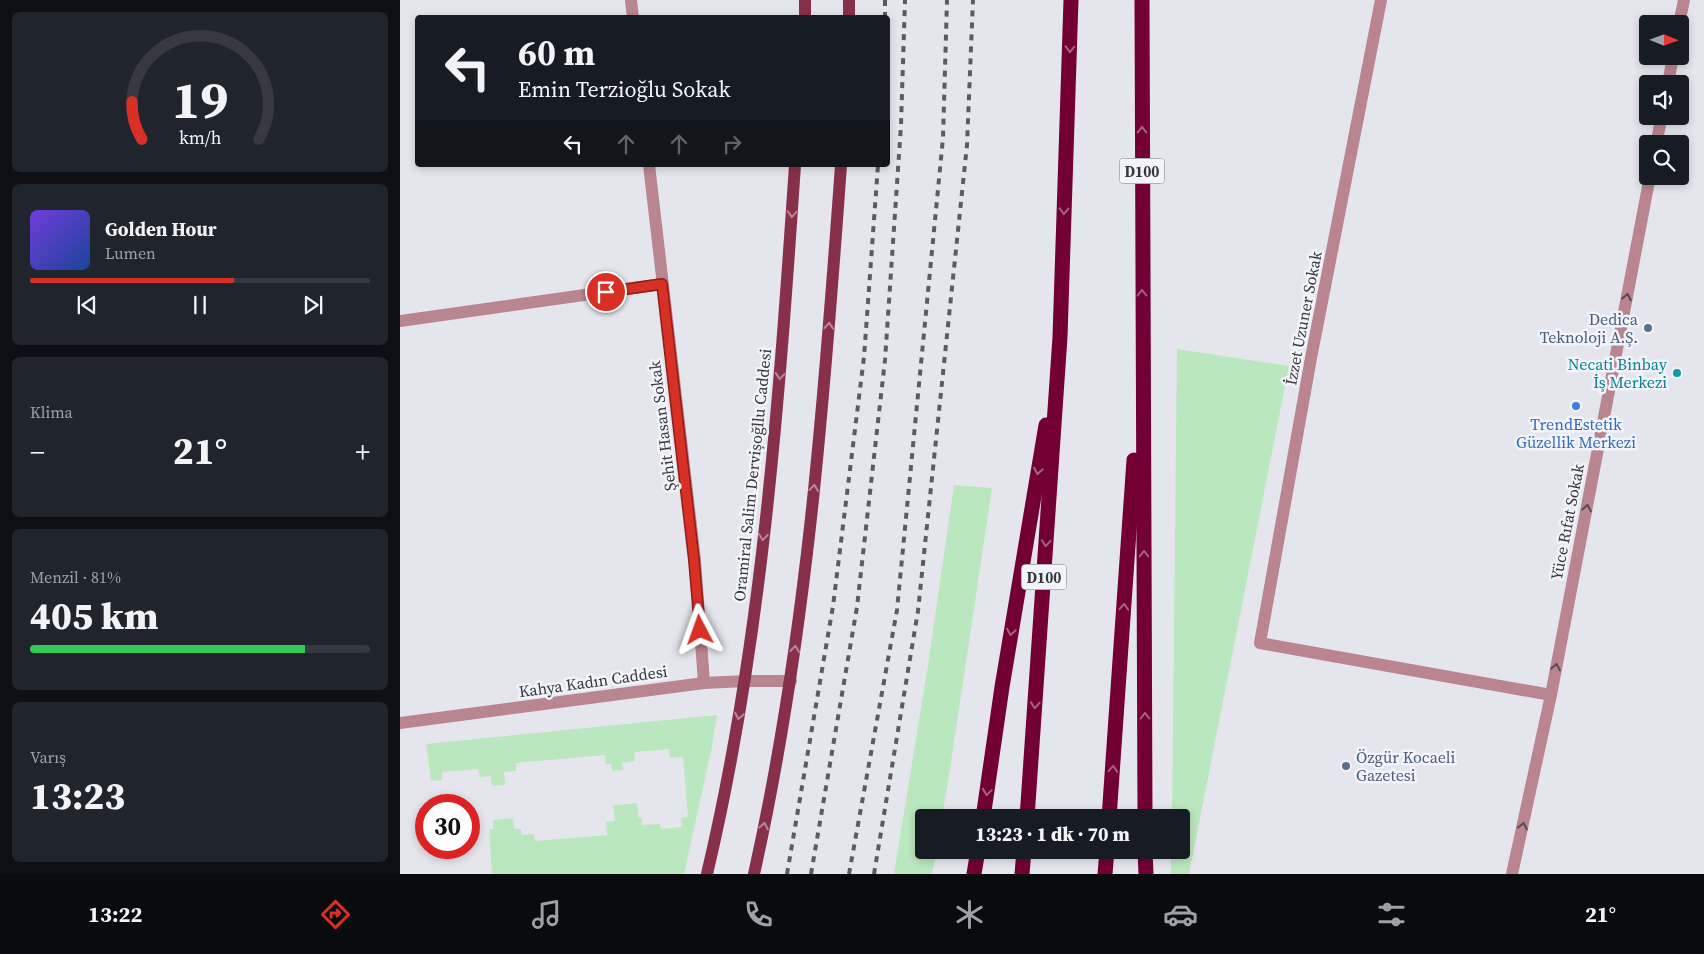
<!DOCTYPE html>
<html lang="tr">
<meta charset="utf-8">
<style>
:root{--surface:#171b24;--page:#20242c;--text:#f1f3f6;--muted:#9ea1a6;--line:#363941;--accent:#d93025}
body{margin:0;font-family:"Source Serif 4",serif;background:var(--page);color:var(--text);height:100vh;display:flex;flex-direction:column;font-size:19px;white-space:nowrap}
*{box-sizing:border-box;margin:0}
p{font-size:16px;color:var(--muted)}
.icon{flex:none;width:28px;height:28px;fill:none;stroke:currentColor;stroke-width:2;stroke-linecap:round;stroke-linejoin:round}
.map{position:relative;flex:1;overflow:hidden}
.details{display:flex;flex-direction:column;gap:12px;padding:12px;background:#0d0f14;width:400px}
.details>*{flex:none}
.banner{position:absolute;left:15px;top:15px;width:475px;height:152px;border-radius:5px;box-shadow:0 2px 8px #0003;background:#171b24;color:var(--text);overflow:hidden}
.needle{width:32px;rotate:91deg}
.tools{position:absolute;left:1239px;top:15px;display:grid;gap:10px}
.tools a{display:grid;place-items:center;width:50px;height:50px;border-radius:5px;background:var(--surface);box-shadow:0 2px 8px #0003;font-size:25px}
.speed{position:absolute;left:15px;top:794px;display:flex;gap:10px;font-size:25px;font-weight:700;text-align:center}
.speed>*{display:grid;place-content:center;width:65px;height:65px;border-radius:50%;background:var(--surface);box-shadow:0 2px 8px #0003;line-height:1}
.speed .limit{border:8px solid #d22;background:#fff;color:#111}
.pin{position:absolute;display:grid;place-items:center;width:42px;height:42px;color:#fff;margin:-21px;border:2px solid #fff;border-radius:50%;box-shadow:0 1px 5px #0007}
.me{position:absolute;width:55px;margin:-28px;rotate:356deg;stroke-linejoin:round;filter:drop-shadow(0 0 4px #0008)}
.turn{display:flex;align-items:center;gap:18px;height:105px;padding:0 20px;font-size:22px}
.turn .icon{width:65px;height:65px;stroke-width:2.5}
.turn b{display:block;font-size:35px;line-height:42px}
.lanes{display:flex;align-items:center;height:48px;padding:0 20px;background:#0003;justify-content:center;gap:25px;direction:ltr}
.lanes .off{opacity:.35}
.big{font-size:38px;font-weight:800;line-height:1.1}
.details .widget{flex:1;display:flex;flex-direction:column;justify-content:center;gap:8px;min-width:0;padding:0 18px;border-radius:8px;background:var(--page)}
.details .dial{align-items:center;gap:0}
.dial svg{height:130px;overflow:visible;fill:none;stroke:var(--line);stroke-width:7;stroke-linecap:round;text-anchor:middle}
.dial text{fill:var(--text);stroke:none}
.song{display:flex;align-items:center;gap:15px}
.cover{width:60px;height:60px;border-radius:8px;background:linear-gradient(135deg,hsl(260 70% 55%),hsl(220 70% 35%))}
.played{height:5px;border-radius:2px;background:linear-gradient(90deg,var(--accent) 60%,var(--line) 60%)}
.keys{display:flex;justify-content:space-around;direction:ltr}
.heat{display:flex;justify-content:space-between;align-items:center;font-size:28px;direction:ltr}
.charge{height:8px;border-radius:4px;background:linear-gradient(90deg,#34c759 81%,var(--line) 0)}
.trip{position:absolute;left:515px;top:809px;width:275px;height:50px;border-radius:5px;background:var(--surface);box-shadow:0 2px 8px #0003;font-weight:800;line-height:50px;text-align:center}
.dock{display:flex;height:80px;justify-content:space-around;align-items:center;background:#090b0e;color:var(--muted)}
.dock .icon{width:35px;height:35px}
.dock .on{color:var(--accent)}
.dock b{font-size:22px;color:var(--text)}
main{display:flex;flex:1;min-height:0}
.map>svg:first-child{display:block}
.green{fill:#bae7bd}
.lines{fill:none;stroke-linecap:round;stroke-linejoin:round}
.minor{stroke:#b98590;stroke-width:12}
.major{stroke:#88304b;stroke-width:12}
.highway{stroke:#730033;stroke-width:15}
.rail{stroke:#5c5c60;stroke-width:4;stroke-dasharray:6 6;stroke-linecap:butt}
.oneway{stroke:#a66183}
.oneway2{stroke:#b8889a}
.oneway3{stroke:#584a50}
.route-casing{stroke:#8d1f18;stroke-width:12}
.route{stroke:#d93025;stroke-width:9}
.service-dot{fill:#5c6f8a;stroke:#f2f3fb;stroke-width:2}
.culture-dot{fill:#0f9aa8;stroke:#f2f3fb;stroke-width:2}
.shop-dot{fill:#3f7fe0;stroke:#f2f3fb;stroke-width:2}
.labels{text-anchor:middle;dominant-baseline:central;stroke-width:5;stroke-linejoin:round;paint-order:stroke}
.shield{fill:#f2f3fb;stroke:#6f6f74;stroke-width:1}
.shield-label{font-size:15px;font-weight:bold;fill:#37373a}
.street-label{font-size:16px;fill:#37373a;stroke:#f2f3fb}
.service-label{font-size:16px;fill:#4e5e75;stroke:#f2f3fb;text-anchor:end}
.culture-label{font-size:16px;fill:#0d838f;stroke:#f2f3fb;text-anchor:end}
.shop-label{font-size:16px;fill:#366cbe;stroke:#f2f3fb}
</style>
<main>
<section class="details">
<div class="widget dial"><svg viewBox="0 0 100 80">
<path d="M14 69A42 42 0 1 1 86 69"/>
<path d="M14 69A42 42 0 0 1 8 46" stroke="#d93025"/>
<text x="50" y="56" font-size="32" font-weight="700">19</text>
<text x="50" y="72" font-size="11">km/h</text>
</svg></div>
<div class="widget">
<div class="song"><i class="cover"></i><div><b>Golden Hour</b><p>Lumen</p></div></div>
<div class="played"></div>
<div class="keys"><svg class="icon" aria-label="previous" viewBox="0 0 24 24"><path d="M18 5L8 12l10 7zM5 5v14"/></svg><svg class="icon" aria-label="pause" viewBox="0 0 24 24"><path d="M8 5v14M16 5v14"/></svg><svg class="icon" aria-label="next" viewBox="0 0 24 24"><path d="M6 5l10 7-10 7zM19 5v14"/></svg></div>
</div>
<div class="widget"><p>Klima</p>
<div class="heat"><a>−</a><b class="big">21°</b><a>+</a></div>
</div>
<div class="widget"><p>Menzil · 81%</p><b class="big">405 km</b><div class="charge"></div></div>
<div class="widget"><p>Varış</p><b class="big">13:23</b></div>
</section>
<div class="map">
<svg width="1304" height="874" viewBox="0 0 1304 874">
<rect width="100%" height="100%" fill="#e5e6ed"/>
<g class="green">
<polygon points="777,349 889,366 789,874 771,874 771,850 781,850 781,818 772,817"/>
<polygon points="554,485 592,488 548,782 542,817 524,818 524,850 537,850 532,874 494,874 528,665"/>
<polygon points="317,715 311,751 284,874 92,874 89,829 93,829 93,820 113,818 114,829 121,829 122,835 134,834 135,841 207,835 206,822 215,821 213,805 237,803 238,817 242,818 242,825 260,824 261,829 282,827 281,818 288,817 283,757 270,758 269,749 234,752 235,761 222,763 223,770 212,771 211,764 206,764 205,755 116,763 116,771 104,772 105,785 92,786 91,776 80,777 78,769 42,772 42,780 31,781 26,744"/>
</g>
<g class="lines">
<g class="minor">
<polyline points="231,0 233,18"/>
<polyline points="981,0 911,358 860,643 1151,695"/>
<polyline points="1279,24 1284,0"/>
<polyline points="1268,84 1273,56"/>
<polyline points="1256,144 1262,116"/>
<polyline points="249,165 295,560 304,683"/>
<polyline points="0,321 262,284"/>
<polyline points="0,723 304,683 346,681 391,681"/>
<polyline points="1112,874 1151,695 1250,176"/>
</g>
<g class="major">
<polyline points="405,18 405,0"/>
<polyline points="449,18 449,0"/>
<path d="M307 874C362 642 379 402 395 165"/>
<path d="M354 874C406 641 424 403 441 165"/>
</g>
<g class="highway">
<polyline points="742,0 745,818"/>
<polyline points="583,818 602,687 646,425"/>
<polyline points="627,818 660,337 671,0"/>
<polyline points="709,818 734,460"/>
<polyline points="745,850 746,874"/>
<polyline points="574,874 578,850"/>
<polyline points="622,874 624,850"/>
<polyline points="705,874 707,850"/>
</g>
<g class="rail">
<polyline points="485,18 485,0"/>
<polyline points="387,874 433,606 464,357 478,165"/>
<polyline points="411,874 457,607 485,360 501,125 505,0"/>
<polyline points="449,874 497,610 543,138 547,0"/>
<polyline points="474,874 518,611 567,145 573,0"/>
</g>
</g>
<defs><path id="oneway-chevron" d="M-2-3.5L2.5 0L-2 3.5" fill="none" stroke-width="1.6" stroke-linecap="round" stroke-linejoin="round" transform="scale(1.25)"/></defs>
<g class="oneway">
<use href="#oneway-chevron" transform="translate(670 49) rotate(92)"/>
<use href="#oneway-chevron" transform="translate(742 130) rotate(-90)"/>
<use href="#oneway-chevron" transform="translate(664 211) rotate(92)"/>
<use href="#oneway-chevron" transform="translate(742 293) rotate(-90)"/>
<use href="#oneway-chevron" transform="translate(638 471) rotate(99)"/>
<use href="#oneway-chevron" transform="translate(646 543) rotate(94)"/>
<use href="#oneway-chevron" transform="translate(744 554) rotate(-90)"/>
<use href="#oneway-chevron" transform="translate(724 607) rotate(-86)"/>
<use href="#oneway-chevron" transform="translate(611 632) rotate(99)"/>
<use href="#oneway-chevron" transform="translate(635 705) rotate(94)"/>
<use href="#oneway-chevron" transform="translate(745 716) rotate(-90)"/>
<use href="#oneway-chevron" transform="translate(713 769) rotate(-86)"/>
<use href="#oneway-chevron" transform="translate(587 792) rotate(98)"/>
</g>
<g class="oneway2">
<use href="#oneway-chevron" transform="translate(392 214) rotate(94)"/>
<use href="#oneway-chevron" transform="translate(429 326) rotate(-86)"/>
<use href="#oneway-chevron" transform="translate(380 376) rotate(95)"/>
<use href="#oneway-chevron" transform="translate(414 488) rotate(-84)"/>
<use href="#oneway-chevron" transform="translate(363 537) rotate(97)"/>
<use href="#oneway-chevron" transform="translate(395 649) rotate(-83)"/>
<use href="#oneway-chevron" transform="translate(339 716) rotate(101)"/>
<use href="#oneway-chevron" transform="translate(364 826) rotate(-79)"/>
</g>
<g class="oneway3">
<use href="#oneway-chevron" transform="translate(1227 297) rotate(-79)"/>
<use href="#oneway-chevron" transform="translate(1187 508) rotate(-79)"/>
<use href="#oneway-chevron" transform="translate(1156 667) rotate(-79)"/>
<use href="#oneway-chevron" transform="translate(1123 826) rotate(-78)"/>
</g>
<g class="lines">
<defs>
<polyline id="route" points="206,292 262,284 294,560 300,630"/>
</defs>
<use href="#route" class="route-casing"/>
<use href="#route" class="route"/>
</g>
<g class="service-dot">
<circle cx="1248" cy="328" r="5"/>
<circle cx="946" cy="766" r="5"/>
</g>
<circle class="culture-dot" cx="1277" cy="373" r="5"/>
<circle class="shop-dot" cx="1176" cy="406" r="5"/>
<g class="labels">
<g class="shield">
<rect x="719.5" y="158.5" width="45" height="25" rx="4"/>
<rect x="621.5" y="564.5" width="45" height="25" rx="4"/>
</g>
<g class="shield-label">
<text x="742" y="171">D100</text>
<text x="644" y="577">D100</text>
</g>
<g class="street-label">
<text transform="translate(903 318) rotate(-79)">İzzet Uzuner Sokak</text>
<text transform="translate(262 426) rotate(-97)">Şehit Hasan Sokak</text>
<text transform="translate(352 475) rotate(-84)">Oramiral Salim Dervişoğllu Caddesi</text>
<text transform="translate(1167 522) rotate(-79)">Yüce Rıfat Sokak</text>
<text transform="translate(193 681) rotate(-8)">Kahya Kadın Caddesi</text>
</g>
<g class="service-label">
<text x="1238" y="319">Dedica<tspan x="1238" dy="18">Teknoloji A.Ş.</tspan></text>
<text x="956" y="757" text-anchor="start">Özgür Kocaeli<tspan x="956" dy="18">Gazetesi</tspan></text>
</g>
<g class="culture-label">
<text x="1267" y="364">Necati Binbay<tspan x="1267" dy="18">İş Merkezi</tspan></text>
</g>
<g class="shop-label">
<text x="1176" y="424">TrendEstetik<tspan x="1176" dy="18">Güzellik Merkezi</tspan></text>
</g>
</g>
</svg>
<div class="tools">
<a><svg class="needle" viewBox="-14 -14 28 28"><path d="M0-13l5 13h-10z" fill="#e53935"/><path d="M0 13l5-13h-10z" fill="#9ea1a6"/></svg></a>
<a><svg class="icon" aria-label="sound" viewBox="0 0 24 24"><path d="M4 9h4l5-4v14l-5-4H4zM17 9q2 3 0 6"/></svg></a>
<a><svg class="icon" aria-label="search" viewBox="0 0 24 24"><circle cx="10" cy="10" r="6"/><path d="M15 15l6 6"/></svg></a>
</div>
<div class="speed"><div class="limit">30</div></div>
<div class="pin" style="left:206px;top:292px;background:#d93025"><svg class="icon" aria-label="arrive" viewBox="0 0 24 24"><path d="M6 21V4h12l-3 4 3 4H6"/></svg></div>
<svg class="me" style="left:300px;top:630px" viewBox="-20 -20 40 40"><path d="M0-17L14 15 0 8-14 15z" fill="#d93025" stroke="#fff" stroke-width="4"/></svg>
<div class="trip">13:23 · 1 dk · 70 m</div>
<div class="banner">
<div class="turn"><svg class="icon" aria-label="left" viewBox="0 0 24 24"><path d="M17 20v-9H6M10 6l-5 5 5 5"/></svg><div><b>60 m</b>Emin Terzioğlu Sokak</div></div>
<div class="lanes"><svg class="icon" aria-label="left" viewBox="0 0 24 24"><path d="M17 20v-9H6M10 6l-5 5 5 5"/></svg><svg class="icon off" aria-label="ahead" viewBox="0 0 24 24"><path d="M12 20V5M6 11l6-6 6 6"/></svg><svg class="icon off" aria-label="ahead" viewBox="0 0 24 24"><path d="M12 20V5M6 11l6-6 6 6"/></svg><svg class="icon off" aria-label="right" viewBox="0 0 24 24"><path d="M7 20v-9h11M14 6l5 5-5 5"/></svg></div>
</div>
</div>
</main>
<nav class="dock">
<b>13:22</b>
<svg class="icon on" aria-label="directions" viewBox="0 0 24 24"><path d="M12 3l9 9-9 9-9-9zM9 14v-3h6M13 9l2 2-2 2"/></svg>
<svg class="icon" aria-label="music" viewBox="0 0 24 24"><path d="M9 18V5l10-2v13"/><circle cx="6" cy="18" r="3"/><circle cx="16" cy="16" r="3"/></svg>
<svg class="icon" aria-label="phone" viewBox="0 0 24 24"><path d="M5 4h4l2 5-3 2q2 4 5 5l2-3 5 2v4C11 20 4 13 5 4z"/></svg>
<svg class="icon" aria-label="climate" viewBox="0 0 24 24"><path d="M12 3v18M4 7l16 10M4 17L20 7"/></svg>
<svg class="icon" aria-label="car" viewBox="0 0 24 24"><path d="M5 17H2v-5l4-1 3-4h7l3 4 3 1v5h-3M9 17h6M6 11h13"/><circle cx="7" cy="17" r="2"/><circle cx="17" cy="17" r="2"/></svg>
<svg class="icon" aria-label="filters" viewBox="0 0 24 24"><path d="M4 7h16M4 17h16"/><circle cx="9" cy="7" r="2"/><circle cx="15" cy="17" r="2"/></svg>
<b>21°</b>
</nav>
